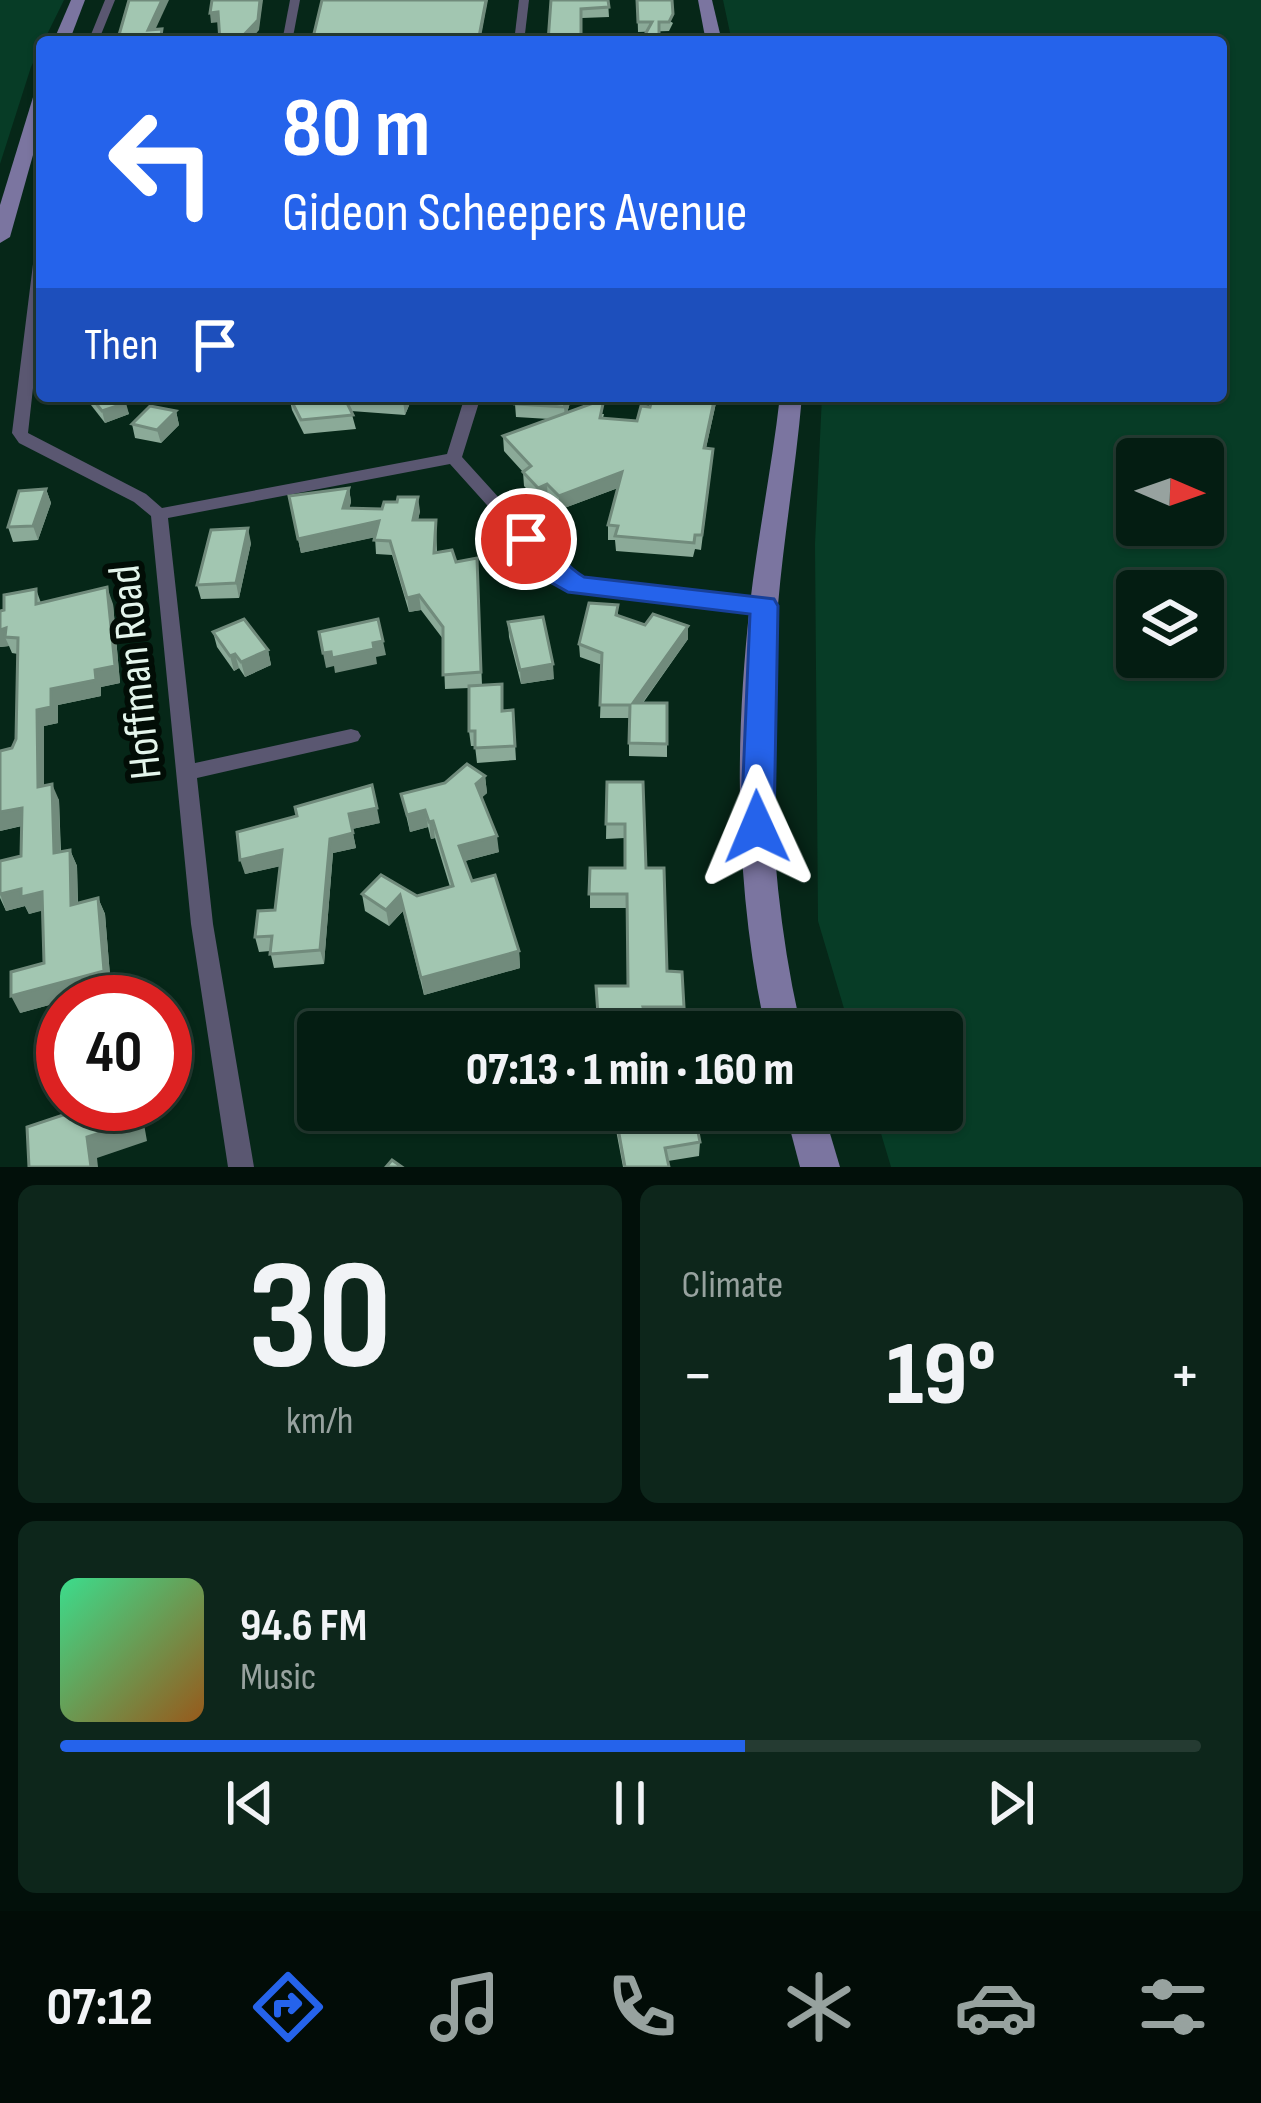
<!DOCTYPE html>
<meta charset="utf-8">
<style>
:root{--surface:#041d12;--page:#0d261b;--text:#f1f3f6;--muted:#97a29f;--line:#253b32;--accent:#2563eb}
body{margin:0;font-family:"Sofia Sans Condensed",sans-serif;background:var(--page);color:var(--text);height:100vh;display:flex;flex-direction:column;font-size:45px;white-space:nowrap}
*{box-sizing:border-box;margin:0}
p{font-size:39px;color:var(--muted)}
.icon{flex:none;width:66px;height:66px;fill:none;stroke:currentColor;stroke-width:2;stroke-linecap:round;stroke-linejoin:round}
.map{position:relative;height:1167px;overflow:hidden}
.details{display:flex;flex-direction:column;gap:18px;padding:18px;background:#02100a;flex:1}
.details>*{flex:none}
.guide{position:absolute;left:36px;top:36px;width:1191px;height:366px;border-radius:12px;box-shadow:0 3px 9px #0004,0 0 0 3px var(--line);background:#2563eb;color:#fff;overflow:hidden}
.needle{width:78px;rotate:92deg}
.fabs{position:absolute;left:1116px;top:438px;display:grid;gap:24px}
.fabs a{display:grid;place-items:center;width:108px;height:108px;border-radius:12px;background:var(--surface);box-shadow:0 3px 9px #0004,0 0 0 3px var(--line);font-size:60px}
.speed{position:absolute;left:36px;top:975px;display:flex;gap:24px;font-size:60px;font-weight:700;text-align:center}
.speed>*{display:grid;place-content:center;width:156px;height:156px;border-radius:50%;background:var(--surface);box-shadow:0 3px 9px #0004,0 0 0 3px var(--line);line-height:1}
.speed .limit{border:18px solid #d22;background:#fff;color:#111}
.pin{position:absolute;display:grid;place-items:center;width:102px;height:102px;color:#fff;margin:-51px;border:6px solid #fff;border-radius:50%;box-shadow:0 3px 12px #0007}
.me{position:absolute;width:132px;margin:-66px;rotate:359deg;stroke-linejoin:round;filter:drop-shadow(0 0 9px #0008)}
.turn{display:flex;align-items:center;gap:42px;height:252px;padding:0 48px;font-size:54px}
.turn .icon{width:156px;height:156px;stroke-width:2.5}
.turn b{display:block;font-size:84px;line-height:102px}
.then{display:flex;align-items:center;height:114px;padding:0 48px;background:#0003;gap:24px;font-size:45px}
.big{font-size:90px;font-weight:800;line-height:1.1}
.details .tile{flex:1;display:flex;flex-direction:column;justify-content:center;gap:18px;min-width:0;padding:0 42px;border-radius:18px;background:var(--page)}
.details .dial{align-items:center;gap:0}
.dial b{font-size:156px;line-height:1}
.song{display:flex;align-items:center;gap:36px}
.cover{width:144px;height:144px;border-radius:18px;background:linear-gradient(135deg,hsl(150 70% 55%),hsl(30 70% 35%))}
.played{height:12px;border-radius:6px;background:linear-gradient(90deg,var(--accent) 60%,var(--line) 60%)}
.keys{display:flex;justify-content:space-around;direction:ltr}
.heat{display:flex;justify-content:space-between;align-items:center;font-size:66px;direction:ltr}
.details .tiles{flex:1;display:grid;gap:18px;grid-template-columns:1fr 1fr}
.tile:last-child{grid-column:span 2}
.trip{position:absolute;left:297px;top:1011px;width:666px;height:120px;border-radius:12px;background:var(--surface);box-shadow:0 3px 9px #0004,0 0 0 3px var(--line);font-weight:800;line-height:120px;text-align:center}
.tabs{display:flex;height:192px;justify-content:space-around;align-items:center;background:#020c07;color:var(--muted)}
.tabs .icon{width:84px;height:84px}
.tabs .selected{color:var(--accent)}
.tabs b{font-size:54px;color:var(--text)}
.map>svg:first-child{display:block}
.green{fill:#073c26;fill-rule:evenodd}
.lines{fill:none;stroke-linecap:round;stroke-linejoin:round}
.street{fill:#5a5771;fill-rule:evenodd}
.secondary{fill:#7b75a0;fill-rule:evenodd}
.wall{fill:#8baa98}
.shaded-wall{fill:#718b7c}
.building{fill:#a2c6b1;stroke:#718b7c;stroke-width:3}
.route{fill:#2563eb;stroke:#184099;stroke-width:3}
.labels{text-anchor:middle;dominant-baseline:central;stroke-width:12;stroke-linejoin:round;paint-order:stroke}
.street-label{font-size:45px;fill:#e3f5eb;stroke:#020d06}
</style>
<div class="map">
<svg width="1261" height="1167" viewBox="0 0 1261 1167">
<rect width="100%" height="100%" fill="#062718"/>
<g class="green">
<polygon points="0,0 64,0 31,67 0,164"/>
<path d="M723 0H1261V1167H891L874 1110H942V1032H851L818 921 815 544 822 396H1221V42H732ZM1137 459H1203V525H1137ZM1137 591H1203V657H1137Z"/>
</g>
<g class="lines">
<g class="street">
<polygon points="105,0 115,0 98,42 88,42"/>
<polygon points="290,0 300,0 292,42 282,42"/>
<polygon points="519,0 529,0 524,42 514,42"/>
<polygon points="42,244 42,307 28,433 146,494 162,508 447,454 465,396 481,396 462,457 570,576 599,583 764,600 773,606 764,612 599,595 558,584 450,464 168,518 195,763 351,729 358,731 361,736 358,741 351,743 197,778 213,924 254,1167 228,1167 191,924 151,516 134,502 19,443 12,433 35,248"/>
</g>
<g class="secondary">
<polygon points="71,0 85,0 69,42 53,42"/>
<polygon points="698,0 712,0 722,42 706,42"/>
<polygon points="42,89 42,123 10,237 0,243 0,205 34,94"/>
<path d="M780 396H802C796 466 784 535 778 605 765 749 769 891 802 1032H766C735 891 734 748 750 604 758 535 772 466 780 396Z"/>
<polygon points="785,1110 823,1110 840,1167 800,1167"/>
</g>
</g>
<g class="wall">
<polygon points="551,0 608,0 609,17 582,18"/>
<polygon points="637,0 673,23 669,31 638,32"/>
<polygon points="84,396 121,396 129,414 105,423"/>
<polygon points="289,396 413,396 405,415 351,411 356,429 304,434 292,410"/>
<polygon points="572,396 567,413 604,414 603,418 637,421 650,407 653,396 725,396 724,404 716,403 706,448 712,463 701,550 695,549 693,557 616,551 615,540 608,540 608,525 618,488 559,510 548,499 539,502 524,486 523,472 504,451 503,436 549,419 516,417 515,404"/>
<polygon points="176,411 179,425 161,443 135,438 132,424"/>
<polygon points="349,488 351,502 349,508 420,511 418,520 436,520 437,553 456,562 477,558 482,685 503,711 513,710 516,760 477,763 475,746 471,746 469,731 469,688 445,689 443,639 421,610 409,612 392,555 376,554 375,537 301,553 289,496"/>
<polygon points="46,489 51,503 38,540 13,542 8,527"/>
<polygon points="251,543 239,598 201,599 197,585"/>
<polygon points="36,589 41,603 113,604 120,683 101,687 101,696 58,705 58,723 44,726 44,785 59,800 61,852 70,850 77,866 78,903 98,898 105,914 111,988 20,1013 44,963 42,910 29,914 25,906 6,911 0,898 0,861 21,856 22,826 0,831 0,751 12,748 16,739 18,654 12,653 9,646 0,647 4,610"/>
<polygon points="618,605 618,616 688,639 643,703 667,703 667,757 629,756 629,718 600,718 602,665 580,657 579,644"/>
<polygon points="508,622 554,679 521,684 509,637"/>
<polygon points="213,632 268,650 271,665 245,677 239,668 234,671 217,647"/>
<polygon points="485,776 487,793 481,798 499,852 465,861 472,881 519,951 520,968 424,995 403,911 389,926 365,911 362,894 417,896 450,887 435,838 431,839 428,827 410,832 401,794"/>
<polygon points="607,782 646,868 667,971 684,1007 683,1021 647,1021 650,1032 599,1032 596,986 628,986 627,908 590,908 590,868 625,868 625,838 606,839"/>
<polygon points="380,823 352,829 356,848 333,853 324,964 274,968 270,951 259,952 255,937 275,910 280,866 245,874 237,832"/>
<polygon points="412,1110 476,1110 475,1125 415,1122"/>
<polygon points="594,1110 679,1110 681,1120 700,1142 699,1156 668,1161 669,1167 623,1167 616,1130 598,1133"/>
</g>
<g class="shaded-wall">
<polygon points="162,0 169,0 150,41 148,30"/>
<polygon points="260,0 263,0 259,30 249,42 237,42"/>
<polygon points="486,0 488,0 480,42 478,42"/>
<polygon points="218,12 220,22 211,23 210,13"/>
<polygon points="405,396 413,396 405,415 403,401"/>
<polygon points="568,396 572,396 565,420 564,407"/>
<polygon points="715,396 716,403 703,462 704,448"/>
<polygon points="126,403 129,414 105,423 102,411"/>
<polygon points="176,411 179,425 161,443 157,430"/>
<polygon points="622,472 623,486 559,510 559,496"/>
<polygon points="547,484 548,499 539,502 538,488"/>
<polygon points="349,488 351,502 346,522 343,508"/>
<polygon points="46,489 51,503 38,540 33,526"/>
<polygon points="418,497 420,511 415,534 413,520"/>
<polygon points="379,521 381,536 301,553 298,539"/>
<polygon points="248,528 251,543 239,598 236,583"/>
<polygon points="107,587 113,604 120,683 101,687 101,696 58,705 58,723 44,726 44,804 38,787 37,710 51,689 95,670"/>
<polygon points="419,595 421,610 409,612 407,598"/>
<polygon points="688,626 688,639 633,716 633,703"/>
<polygon points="6,628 5,637 9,646 0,647 0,630"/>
<polygon points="383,641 386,655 376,657 377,664 335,673 334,666 326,668 323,653"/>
<polygon points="268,650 271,665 245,677 241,662"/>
<polygon points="235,654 239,668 234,671 230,656"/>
<polygon points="553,664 554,679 521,684 520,670"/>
<polygon points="485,776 487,793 478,801 476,784"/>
<polygon points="52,784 59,800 61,870 54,853"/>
<polygon points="22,808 29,824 0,831 0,812"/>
<polygon points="377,808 380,823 352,829 349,814"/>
<polygon points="425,810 428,827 410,832 407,815"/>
<polygon points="433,821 435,838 431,839 429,822"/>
<polygon points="353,833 356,848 333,853 324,964 320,950 330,839"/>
<polygon points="497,836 499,852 461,862 459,846"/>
<polygon points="70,850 77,866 78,921 71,905"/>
<polygon points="282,850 286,865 245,874 240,860"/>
<polygon points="21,889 42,892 49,909 29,914 25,906 6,911 0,894"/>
<polygon points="400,895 403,911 389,926 386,910"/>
<polygon points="98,898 105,914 111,988 20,1013 11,996 104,971"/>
<polygon points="519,951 520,968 424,995 421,978"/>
<polygon points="135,1104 138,1104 142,1113 147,1141 97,1158 98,1167 91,1167 87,1137"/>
</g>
<g class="building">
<polygon points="129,0 162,0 148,30 162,29 160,42 117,42"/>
<polygon points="212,0 260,0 258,20 237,42 220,41 218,12 210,13"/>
<polygon points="322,0 486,0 478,42 312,42"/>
<polygon points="551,0 608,0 609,7 581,9 581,42 548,42"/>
<polygon points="637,0 672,0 673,14 669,22 659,22 659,42 641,42 652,22 638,22"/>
<polygon points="90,396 121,396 126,403 102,411"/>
<polygon points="289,396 405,396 403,401 344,397 353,415 301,420"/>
<polygon points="518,396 568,396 564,407 515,404"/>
<polygon points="653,396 715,396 704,448 713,449 702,535 695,535 694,543 615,536 618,526 608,525 622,472 559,496 547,484 538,488 523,472 531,466 503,436 604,399 600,418 637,421 641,406 650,407"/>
<polygon points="150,406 176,411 157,430 132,424"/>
<polygon points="349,488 343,508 382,509 384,502 397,502 398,497 418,497 413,520 436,520 434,553 452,550 456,562 477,558 481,672 443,675 443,627 419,595 407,598 390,541 374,540 379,521 298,539 289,496"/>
<polygon points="46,489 33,526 8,527 19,491"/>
<polygon points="248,528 236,583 197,585 211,530"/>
<polygon points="107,587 115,666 95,670 96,680 51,689 51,707 37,710 38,787 52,784 54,853 70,850 71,905 98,898 104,971 11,996 11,972 44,963 42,892 21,897 21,889 0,894 0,861 21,856 22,808 0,812 0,751 12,748 16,739 18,638 5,637 6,628 0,630 0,611 4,610 4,595 36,589 36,604"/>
<polygon points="589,603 618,605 616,615 645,625 653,614 688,626 633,703 667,703 667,744 629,743 630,705 600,705 602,653 579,644"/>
<polygon points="543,617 553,664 520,670 508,622"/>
<polygon points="244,619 268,650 241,662 235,654 230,656 213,632"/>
<polygon points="378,619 383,641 373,643 374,649 332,658 331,652 323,653 319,632"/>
<polygon points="502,684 502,711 513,710 515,746 475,748 475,731 469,731 469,686"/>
<polygon points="467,764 485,776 476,784 497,836 459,846 472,881 495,875 519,951 421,978 400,895 386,910 362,894 381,875 417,896 453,886 433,821 429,822 425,810 407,815 401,794 445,783"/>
<polygon points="607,782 643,782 646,868 664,868 667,971 682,972 684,1007 643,1007 650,1032 600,1032 599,1029 596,986 628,986 627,894 589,894 590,868 625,868 625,824 606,824"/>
<polygon points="372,785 377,808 349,814 353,833 330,839 320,950 270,954 272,936 255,937 258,911 275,910 282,850 240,860 237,832 297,816 295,807"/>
<polygon points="432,1025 478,1027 478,1032 430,1032"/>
<polygon points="96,1104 135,1104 138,1121 87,1137 91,1167 29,1167 27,1127"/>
<polygon points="596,1110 679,1110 681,1120 695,1117 700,1142 665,1148 669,1167 625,1167 616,1117 597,1120"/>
<polygon points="392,1160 402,1167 386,1167"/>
</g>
<path class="route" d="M526 531C548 538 562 565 584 577L774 599 778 606 774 827 769 836 757 840 746 836 741 827 750 614 568 592 545 579 517 545 513 539 517 534Z"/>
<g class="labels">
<g class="street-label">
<text transform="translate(136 672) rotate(-96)">Hoffman Road</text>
</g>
</g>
</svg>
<div class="fabs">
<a><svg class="needle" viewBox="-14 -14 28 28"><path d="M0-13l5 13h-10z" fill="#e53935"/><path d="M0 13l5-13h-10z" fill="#97a29f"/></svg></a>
<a><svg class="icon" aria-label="layers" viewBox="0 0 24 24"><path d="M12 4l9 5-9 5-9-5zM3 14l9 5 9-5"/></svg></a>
</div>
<div class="speed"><div class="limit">40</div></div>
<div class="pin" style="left:526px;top:539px;background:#d93025"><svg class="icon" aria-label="arrive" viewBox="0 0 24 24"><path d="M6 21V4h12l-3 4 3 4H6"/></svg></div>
<svg class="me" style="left:757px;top:827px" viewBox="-20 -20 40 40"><path d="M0-17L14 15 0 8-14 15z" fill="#2563eb" stroke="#fff" stroke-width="4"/></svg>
<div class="trip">07:13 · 1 min · 160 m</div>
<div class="guide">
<div class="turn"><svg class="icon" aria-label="left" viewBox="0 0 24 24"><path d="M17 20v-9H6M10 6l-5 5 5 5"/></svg><div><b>80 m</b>Gideon Scheepers Avenue</div></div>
<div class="then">Then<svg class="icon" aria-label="arrive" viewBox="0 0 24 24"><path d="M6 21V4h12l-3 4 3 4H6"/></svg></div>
</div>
</div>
<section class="details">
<div class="tiles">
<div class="tile dial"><b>30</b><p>km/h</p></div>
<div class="tile"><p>Climate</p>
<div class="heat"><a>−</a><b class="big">19°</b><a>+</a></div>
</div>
<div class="tile">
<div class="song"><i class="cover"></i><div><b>94.6 FM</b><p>Music</p></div></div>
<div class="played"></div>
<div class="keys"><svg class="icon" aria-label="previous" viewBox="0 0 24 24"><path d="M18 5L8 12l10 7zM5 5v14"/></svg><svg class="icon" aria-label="pause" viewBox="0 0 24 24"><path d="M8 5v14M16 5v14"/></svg><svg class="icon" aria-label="next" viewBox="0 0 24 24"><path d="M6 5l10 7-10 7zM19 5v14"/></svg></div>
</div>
</div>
</section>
<nav class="tabs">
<b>07:12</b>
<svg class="icon selected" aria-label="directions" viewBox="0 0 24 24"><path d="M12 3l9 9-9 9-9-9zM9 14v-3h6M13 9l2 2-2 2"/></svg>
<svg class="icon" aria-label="music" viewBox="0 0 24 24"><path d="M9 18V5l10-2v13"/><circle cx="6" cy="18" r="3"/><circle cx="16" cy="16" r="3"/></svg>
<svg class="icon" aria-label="phone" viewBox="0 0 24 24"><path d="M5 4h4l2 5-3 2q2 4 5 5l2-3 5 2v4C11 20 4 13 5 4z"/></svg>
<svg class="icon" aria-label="climate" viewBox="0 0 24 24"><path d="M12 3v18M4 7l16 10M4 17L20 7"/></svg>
<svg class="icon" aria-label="car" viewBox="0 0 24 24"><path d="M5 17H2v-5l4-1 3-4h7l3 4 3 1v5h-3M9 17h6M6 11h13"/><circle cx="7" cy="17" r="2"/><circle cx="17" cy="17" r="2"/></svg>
<svg class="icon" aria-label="filters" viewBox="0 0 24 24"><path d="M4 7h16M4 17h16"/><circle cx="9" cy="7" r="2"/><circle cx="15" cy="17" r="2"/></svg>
</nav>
